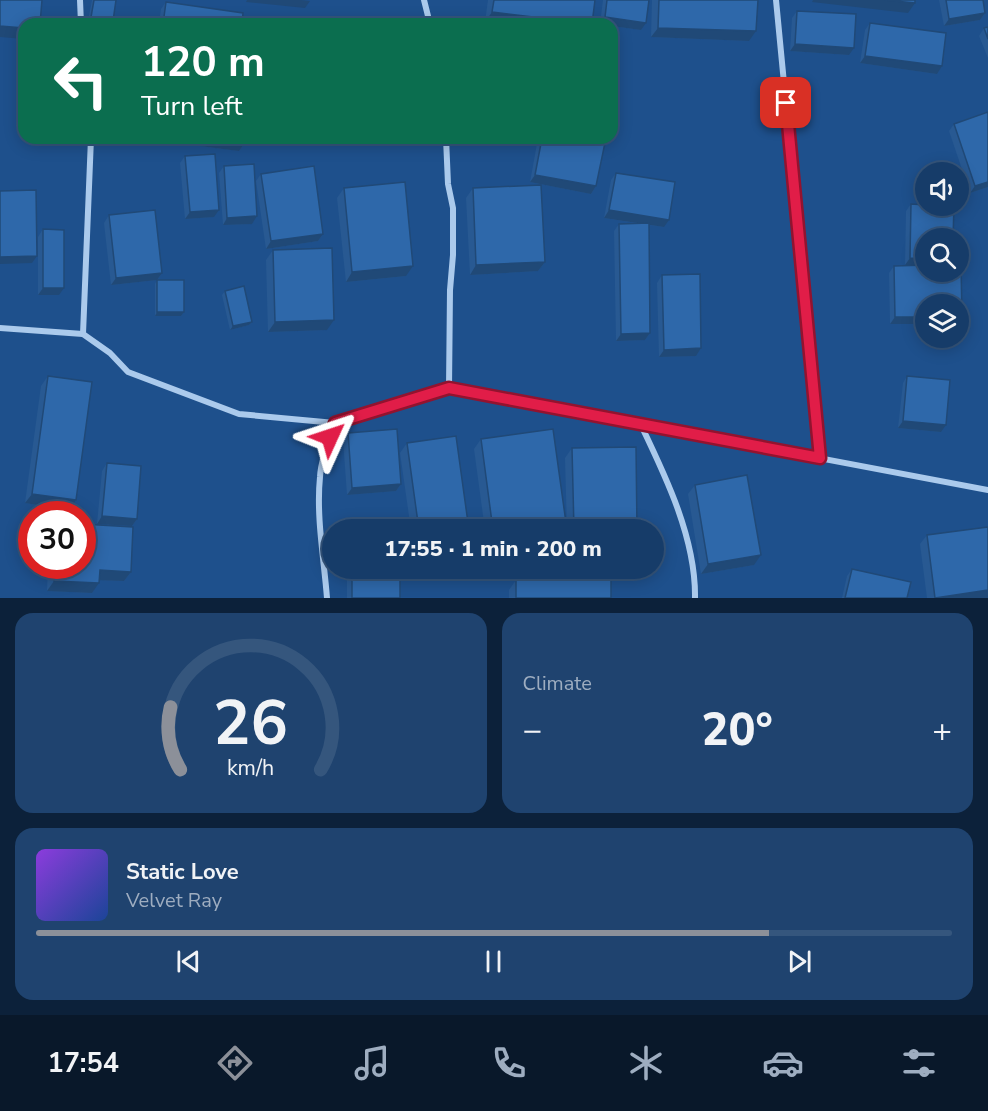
<!DOCTYPE html>
<meta charset="utf-8">
<style>
:root{--surface:#163c69;--page:#1f436f;--text:#f1f3f6;--muted:#9eadc0;--line:#35567d;--accent:#8c9099}
body{margin:0;font-family:"Nunito Sans",sans-serif;background:var(--page);color:var(--text);height:100vh;display:flex;flex-direction:column;font-size:22px;white-space:nowrap}
*{box-sizing:border-box;margin:0}
p{font-size:20px;color:var(--muted)}
.icon{flex:none;width:33px;height:33px;fill:none;stroke:currentColor;stroke-width:2;stroke-linecap:round;stroke-linejoin:round}
.map{position:relative;height:598px;overflow:hidden}
.panel{display:flex;flex-direction:column;gap:15px;padding:15px;background:#0c213a;flex:1}
.panel>*{flex:none}
.guide{position:absolute;left:18px;top:18px;width:600px;height:126px;border-radius:18px;box-shadow:0 3px 15px #0003,0 0 0 2px var(--line);background:#0b6e4f;color:#fff;overflow:hidden}
.buttons{position:absolute;left:915px;top:162px;display:grid;gap:12px}
.buttons a{display:grid;place-items:center;width:54px;height:54px;border-radius:50%;background:var(--surface);box-shadow:0 3px 15px #0003,0 0 0 2px var(--line);font-size:30px}
.speed{position:absolute;left:18px;top:501px;display:flex;gap:12px;font-size:30px;font-weight:700;text-align:center}
.speed>*{display:grid;place-content:center;width:78px;height:78px;border-radius:50%;background:var(--surface);box-shadow:0 3px 15px #0003,0 0 0 2px var(--line);line-height:1}
.speed .limit{border:9px solid #d22;background:#fff;color:#111}
.pin{position:absolute;display:grid;place-items:center;width:51px;height:51px;color:#fff;margin:-26px;border-radius:12px;box-shadow:0 3px 9px #0006}
.me{position:absolute;width:66px;margin:-33px;rotate:48deg;stroke-linejoin:round;filter:drop-shadow(0 0 4px #0008)}
.turn{display:flex;align-items:center;gap:21px;height:126px;padding:0 24px;font-size:27px}
.turn .icon{width:78px;height:78px;stroke-width:2.5}
.turn b{display:block;font-size:42px;line-height:51px}
.big{font-size:45px;font-weight:800;line-height:1.1}
.panel .card{flex:1;display:flex;flex-direction:column;justify-content:center;gap:9px;min-width:0;padding:0 21px;border-radius:18px;background:var(--page)}
.panel .dial{align-items:center;gap:0}
.dial svg{height:156px;overflow:visible;fill:none;stroke:var(--line);stroke-width:7;stroke-linecap:round;text-anchor:middle}
.dial text{fill:var(--text);stroke:none}
.song{display:flex;align-items:center;gap:18px}
.cover{width:72px;height:72px;border-radius:9px;background:linear-gradient(135deg,hsl(270 70% 55%),hsl(220 70% 35%))}
.played{height:6px;border-radius:3px;background:linear-gradient(90deg,var(--accent) 80%,var(--line) 80%)}
.keys{display:flex;justify-content:space-around;direction:ltr}
.heat{display:flex;justify-content:space-between;align-items:center;font-size:33px;direction:ltr}
.panel .tiles{flex:1;display:grid;gap:15px;grid-template-columns:1fr 1fr}
.card:last-child{grid-column:span 2}
.trip{position:absolute;left:322px;top:519px;width:342px;height:60px;border-radius:30px;background:var(--surface);box-shadow:0 3px 15px #0003,0 0 0 2px var(--line);font-weight:800;line-height:60px;text-align:center}
.tabs{display:flex;height:96px;justify-content:space-around;align-items:center;background:#09182a;color:var(--muted)}
.tabs .icon{width:42px;height:42px}
.tabs .active{color:var(--accent)}
.tabs b{font-size:27px;color:var(--text)}
.map>svg:first-child{display:block}
.lines{fill:none;stroke-linecap:round;stroke-linejoin:round}
.street{stroke:#abcaec;stroke-width:6}
.wall{fill:#285992}
.shaded-wall{fill:#204977}
.building{fill:#2e68aa;stroke:#204977;stroke-width:1.5}
.route-casing{stroke:#92132f;stroke-width:15}
.route{stroke:#e11d48;stroke-width:10}
</style>
<div class="map">
<svg width="988" height="598" viewBox="0 0 988 598">
<rect width="100%" height="100%" fill="#1e508c"/>
<g class="lines">
<g class="street">
<polyline points="80,0 81,24"/>
<polyline points="424,0 430,24"/>
<polyline points="776,0 820,458"/>
<polyline points="446,138 448,184 453,208 453,255 450,290 449,388"/>
<polyline points="0,328 83,334 110,353 128,372 239,414 335,423 449,388 988,490"/>
<polyline points="83,334 91,138"/>
<path d="M641 425C666 477 696 539 695 598"/>
<path d="M327 598C324 559 316 516 320 477 321 459 329 441 335 423"/>
</g>
</g>
<g class="wall">
<polygon points="92,0 116,0 113,21 110,24 88,21"/>
<polygon points="488,0 595,0 592,24 505,24 485,22"/>
<polygon points="603,0 649,0 641,30 612,26 612,24 600,24"/>
<polygon points="652,0 758,0 749,41 651,37"/>
<polygon points="939,0 983,0 985,13 980,20 944,26"/>
<polygon points="166,2 242,24 159,24 161,9"/>
<polygon points="797,11 849,55 790,51 792,18"/>
<polygon points="870,23 937,74 860,63 865,30"/>
<polygon points="988,27 988,58 979,36 984,28"/>
<polygon points="988,112 988,187 970,193 949,131 954,124"/>
<polygon points="201,138 245,138 244,144 239,151 200,146"/>
<polygon points="538,138 606,138 596,186 591,194 530,182"/>
<polygon points="185,156 214,217 185,219 180,163"/>
<polygon points="224,166 252,224 223,225 219,173"/>
<polygon points="616,173 664,227 649,225 650,333 645,340 616,341 614,231 619,224 642,224 604,218 611,180"/>
<polygon points="261,174 323,234 318,241 266,249 256,181"/>
<polygon points="344,188 406,276 346,282 337,198"/>
<polygon points="473,188 545,262 538,271 470,275 466,198"/>
<polygon points="911,204 926,205 926,206 954,206 953,238 926,238 926,272 958,272 958,265 961,265 962,316 958,321 958,304 926,304 926,324 890,324 889,273 894,266 918,266 905,265 906,211"/>
<polygon points="109,215 162,273 157,280 111,285 104,223"/>
<polygon points="43,229 59,295 38,295 38,237"/>
<polygon points="273,250 327,330 268,332 266,260"/>
<polygon points="662,275 696,356 659,357 657,283"/>
<polygon points="157,280 184,312 181,316 155,316 155,284"/>
<polygon points="225,291 252,322 249,325 230,330 222,295"/>
<polygon points="48,376 69,510 25,503 41,386"/>
<polygon points="907,376 941,432 898,428 903,383"/>
<polygon points="348,433 401,484 396,491 347,495 343,440"/>
<polygon points="481,439 567,530 485,530 474,449"/>
<polygon points="407,443 469,530 411,530 400,453"/>
<polygon points="572,448 637,530 567,530 565,458"/>
<polygon points="107,463 137,519 132,526 97,524 102,471"/>
<polygon points="695,485 754,565 701,574 688,494"/>
<polygon points="927,535 988,598 927,598 920,544"/>
<polygon points="48,566 82,566 131,572 124,581 99,580 92,593 47,591"/>
<polygon points="852,569 907,598 842,598 847,576"/>
<polygon points="352,573 400,598 347,598 347,580"/>
<polygon points="516,580 611,598 509,598 509,590"/>
</g>
<g class="shaded-wall">
<polygon points="247,0 301,0 310,1 305,8 246,2"/>
<polygon points="813,0 885,0 915,3 908,13 812,2"/>
<polygon points="492,12 592,24 505,24 485,22"/>
<polygon points="985,13 980,20 944,26 949,19"/>
<polygon points="91,17 113,21 110,24 88,21"/>
<polygon points="605,17 646,23 641,30 612,26 612,24 600,24"/>
<polygon points="0,26 24,28 24,39 0,37"/>
<polygon points="658,28 756,31 749,41 651,37"/>
<polygon points="795,44 854,48 849,55 790,51"/>
<polygon points="865,56 942,66 937,74 860,63"/>
<polygon points="204,139 244,144 239,151 200,146"/>
<polygon points="535,175 596,186 591,194 530,182"/>
<polygon points="988,182 988,187 970,193 975,186"/>
<polygon points="219,210 214,217 185,219 190,212"/>
<polygon points="609,210 669,220 664,227 604,218"/>
<polygon points="257,216 252,224 223,225 227,218"/>
<polygon points="323,234 318,241 266,249 271,241"/>
<polygon points="37,256 32,263 0,264 0,257"/>
<polygon points="910,258 926,259 926,266 905,265"/>
<polygon points="545,262 538,271 470,275 476,265"/>
<polygon points="413,266 406,276 346,282 352,272"/>
<polygon points="162,273 157,280 111,285 116,278"/>
<polygon points="43,288 64,288 59,295 38,295"/>
<polygon points="157,312 184,312 181,316 155,316"/>
<polygon points="895,317 926,317 926,324 890,324"/>
<polygon points="334,320 327,330 268,332 275,322"/>
<polygon points="252,322 249,325 230,330 233,326"/>
<polygon points="650,333 645,340 616,341 621,334"/>
<polygon points="701,348 696,356 659,357 664,350"/>
<polygon points="903,421 946,425 941,432 898,428"/>
<polygon points="401,484 396,491 347,495 352,488"/>
<polygon points="32,494 76,500 69,510 25,503"/>
<polygon points="102,516 137,519 132,526 97,524"/>
<polygon points="761,555 754,565 701,574 708,564"/>
<polygon points="100,570 131,572 124,581 93,580"/>
<polygon points="54,581 99,583 92,593 47,591"/>
<polygon points="988,590 988,598 935,598"/>
</g>
<g class="building">
<polygon points="0,0 42,0 40,24 24,24 24,28 0,26"/>
<polygon points="94,0 116,0 113,21 91,17"/>
<polygon points="494,0 595,0 592,24 492,12"/>
<polygon points="607,0 649,0 646,23 605,17"/>
<polygon points="659,0 758,0 756,31 658,28"/>
<polygon points="885,0 915,0 915,3"/>
<polygon points="946,0 983,0 985,13 949,19"/>
<polygon points="166,2 243,13 242,24 163,24"/>
<polygon points="797,11 856,14 854,48 795,44"/>
<polygon points="870,23 946,33 942,66 865,56"/>
<polygon points="988,27 988,39 984,28"/>
<polygon points="988,112 988,182 975,186 954,124"/>
<polygon points="205,138 245,138 244,144"/>
<polygon points="542,138 606,138 596,186 535,175"/>
<polygon points="215,154 219,210 190,212 185,156"/>
<polygon points="254,164 257,216 227,218 224,166"/>
<polygon points="314,166 323,234 271,241 261,174"/>
<polygon points="616,173 675,182 669,220 609,210"/>
<polygon points="405,182 413,266 352,272 344,188"/>
<polygon points="541,185 545,262 476,265 473,188"/>
<polygon points="36,190 37,256 0,257 0,191"/>
<polygon points="911,204 926,205 926,206 954,206 953,238 926,238 926,259 910,258"/>
<polygon points="155,210 162,273 116,278 109,215"/>
<polygon points="649,223 650,333 621,334 619,224"/>
<polygon points="43,229 64,230 64,288 43,288"/>
<polygon points="332,248 334,320 275,322 273,250"/>
<polygon points="926,265 926,272 958,272 958,265 961,265 962,316 958,316 958,304 926,304 926,317 895,317 894,266"/>
<polygon points="700,274 701,348 664,350 662,275"/>
<rect x="157" y="280" width="27" height="32"/>
<polygon points="244,286 252,322 233,326 225,291"/>
<polygon points="48,376 92,382 76,500 32,494"/>
<polygon points="907,376 950,380 946,425 903,421"/>
<polygon points="397,429 401,484 352,488 348,433"/>
<polygon points="553,429 567,530 493,530 481,439"/>
<polygon points="456,436 469,530 419,530 407,443"/>
<polygon points="636,447 637,530 574,530 572,448"/>
<polygon points="107,463 141,466 137,519 102,516"/>
<polygon points="747,475 761,555 708,564 695,485"/>
<polygon points="82,524 133,527 131,572 100,570 99,583 54,581 55,566 82,566"/>
<polygon points="988,527 988,590 935,598 927,535"/>
<polygon points="852,569 911,582 907,598 845,598"/>
<rect x="352" y="573" width="48" height="25"/>
<polygon points="611,579 611,598 516,598 516,580"/>
</g>
<g class="lines">
<defs>
<polyline id="route" points="330,437 335,423 449,388 820,458 786,103"/>
</defs>
<use href="#route" class="route-casing"/>
<use href="#route" class="route"/>
</g>
</svg>
<div class="buttons">
<a><svg class="icon" aria-label="sound" viewBox="0 0 24 24"><path d="M4 9h4l5-4v14l-5-4H4zM17 9q2 3 0 6"/></svg></a>
<a><svg class="icon" aria-label="search" viewBox="0 0 24 24"><circle cx="10" cy="10" r="6"/><path d="M15 15l6 6"/></svg></a>
<a><svg class="icon" aria-label="layers" viewBox="0 0 24 24"><path d="M12 4l9 5-9 5-9-5zM3 14l9 5 9-5"/></svg></a>
</div>
<div class="speed"><div class="limit">30</div></div>
<div class="pin" style="left:786px;top:103px;background:#d93025"><svg class="icon" aria-label="arrive" viewBox="0 0 24 24"><path d="M6 21V4h12l-3 4 3 4H6"/></svg></div>
<svg class="me" style="left:330px;top:437px" viewBox="-20 -20 40 40"><path d="M0-17L14 15 0 8-14 15z" fill="#e11d48" stroke="#fff" stroke-width="4"/></svg>
<div class="trip">17:55 · 1 min · 200 m</div>
<div class="guide">
<div class="turn"><svg class="icon" aria-label="left" viewBox="0 0 24 24"><path d="M17 20v-9H6M10 6l-5 5 5 5"/></svg><div><b>120 m</b>Turn left</div></div>
</div>
</div>
<section class="panel">
<div class="tiles">
<div class="card dial"><svg viewBox="0 0 100 80">
<path d="M14 69A42 42 0 1 1 86 69"/>
<path d="M14 69A42 42 0 0 1 9 37" stroke="#8c9099"/>
<text x="50" y="56" font-size="32" font-weight="700">26</text>
<text x="50" y="72" font-size="11">km/h</text>
</svg></div>
<div class="card"><p>Climate</p>
<div class="heat"><a>−</a><b class="big">20°</b><a>+</a></div>
</div>
<div class="card">
<div class="song"><i class="cover"></i><div><b>Static Love</b><p>Velvet Ray</p></div></div>
<div class="played"></div>
<div class="keys"><svg class="icon" aria-label="previous" viewBox="0 0 24 24"><path d="M18 5L8 12l10 7zM5 5v14"/></svg><svg class="icon" aria-label="pause" viewBox="0 0 24 24"><path d="M8 5v14M16 5v14"/></svg><svg class="icon" aria-label="next" viewBox="0 0 24 24"><path d="M6 5l10 7-10 7zM19 5v14"/></svg></div>
</div>
</div>
</section>
<nav class="tabs">
<b>17:54</b>
<svg class="icon active" aria-label="directions" viewBox="0 0 24 24"><path d="M12 3l9 9-9 9-9-9zM9 14v-3h6M13 9l2 2-2 2"/></svg>
<svg class="icon" aria-label="music" viewBox="0 0 24 24"><path d="M9 18V5l10-2v13"/><circle cx="6" cy="18" r="3"/><circle cx="16" cy="16" r="3"/></svg>
<svg class="icon" aria-label="phone" viewBox="0 0 24 24"><path d="M5 4h4l2 5-3 2q2 4 5 5l2-3 5 2v4C11 20 4 13 5 4z"/></svg>
<svg class="icon" aria-label="climate" viewBox="0 0 24 24"><path d="M12 3v18M4 7l16 10M4 17L20 7"/></svg>
<svg class="icon" aria-label="car" viewBox="0 0 24 24"><path d="M5 17H2v-5l4-1 3-4h7l3 4 3 1v5h-3M9 17h6M6 11h13"/><circle cx="7" cy="17" r="2"/><circle cx="17" cy="17" r="2"/></svg>
<svg class="icon" aria-label="filters" viewBox="0 0 24 24"><path d="M4 7h16M4 17h16"/><circle cx="9" cy="7" r="2"/><circle cx="15" cy="17" r="2"/></svg>
</nav>
